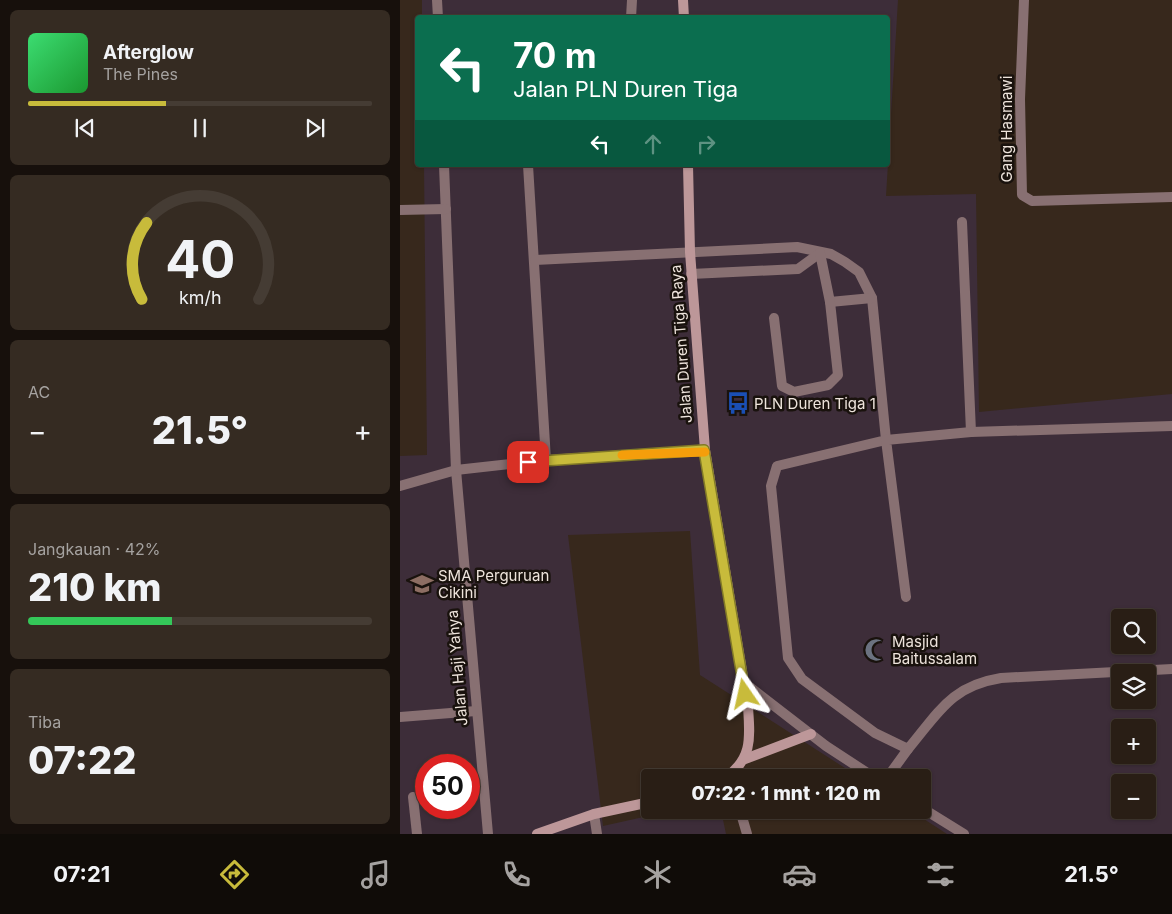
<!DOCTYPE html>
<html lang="id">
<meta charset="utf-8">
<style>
:root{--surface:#291e15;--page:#352b22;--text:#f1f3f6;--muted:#a5a2a0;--line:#453c34;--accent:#c8bb3b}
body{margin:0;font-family:Inter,sans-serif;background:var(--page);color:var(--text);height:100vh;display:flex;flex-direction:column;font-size:19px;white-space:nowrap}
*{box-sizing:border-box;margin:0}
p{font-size:16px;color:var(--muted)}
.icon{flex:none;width:28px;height:28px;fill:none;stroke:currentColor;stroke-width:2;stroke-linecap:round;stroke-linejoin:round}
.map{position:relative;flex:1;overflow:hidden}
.details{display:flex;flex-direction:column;gap:10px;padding:10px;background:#17100c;width:400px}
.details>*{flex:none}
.top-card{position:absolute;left:15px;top:15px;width:475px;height:152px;border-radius:5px;box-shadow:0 1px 4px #0004,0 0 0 1px var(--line);background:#0b6e4f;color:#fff;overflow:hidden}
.fabs{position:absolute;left:711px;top:609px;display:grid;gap:10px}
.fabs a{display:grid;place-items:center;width:45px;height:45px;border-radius:5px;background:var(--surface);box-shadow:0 1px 4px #0004,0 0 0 1px var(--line);font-size:25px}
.speed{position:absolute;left:15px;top:754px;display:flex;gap:10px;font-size:25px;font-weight:700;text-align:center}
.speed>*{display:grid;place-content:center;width:65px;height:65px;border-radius:50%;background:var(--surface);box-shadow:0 1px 4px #0004,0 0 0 1px var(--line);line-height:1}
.speed .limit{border:8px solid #d22;background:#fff;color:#111}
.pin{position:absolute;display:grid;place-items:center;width:42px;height:42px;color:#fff;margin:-21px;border-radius:10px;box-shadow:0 2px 8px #0006}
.me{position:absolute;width:55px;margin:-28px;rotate:349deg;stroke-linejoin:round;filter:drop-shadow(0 0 4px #0008)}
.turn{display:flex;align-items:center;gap:18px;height:105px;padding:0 15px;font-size:22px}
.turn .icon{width:65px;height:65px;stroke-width:2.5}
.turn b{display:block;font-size:35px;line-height:42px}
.lanes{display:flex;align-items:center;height:48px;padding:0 15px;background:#0003;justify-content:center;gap:25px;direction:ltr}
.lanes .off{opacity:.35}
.big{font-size:38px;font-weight:800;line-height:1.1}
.details .tile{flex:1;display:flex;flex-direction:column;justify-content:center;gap:8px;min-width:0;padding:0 18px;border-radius:8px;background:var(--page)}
.details .dial{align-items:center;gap:0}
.dial svg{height:130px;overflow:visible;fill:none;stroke:var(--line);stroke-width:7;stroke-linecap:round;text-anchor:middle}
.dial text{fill:var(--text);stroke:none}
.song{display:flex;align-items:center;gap:15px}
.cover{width:60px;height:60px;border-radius:8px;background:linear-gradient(135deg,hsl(140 70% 55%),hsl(130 70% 35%))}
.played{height:5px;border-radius:2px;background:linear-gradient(90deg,var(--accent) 40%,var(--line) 40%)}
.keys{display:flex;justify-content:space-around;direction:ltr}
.heat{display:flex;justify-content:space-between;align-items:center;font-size:28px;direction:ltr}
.charge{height:8px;border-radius:4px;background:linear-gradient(90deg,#34c759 42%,var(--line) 0)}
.trip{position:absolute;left:241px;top:769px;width:290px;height:50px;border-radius:5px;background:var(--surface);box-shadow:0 1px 4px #0004,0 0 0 1px var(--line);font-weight:800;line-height:50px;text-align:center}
.tabs{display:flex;height:80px;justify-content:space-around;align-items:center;background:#100c08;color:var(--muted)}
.tabs .icon{width:35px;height:35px}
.tabs .active{color:var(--accent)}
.tabs b{font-size:22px;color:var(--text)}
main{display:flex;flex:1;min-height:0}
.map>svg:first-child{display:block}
.commercial{fill:#3d2d39;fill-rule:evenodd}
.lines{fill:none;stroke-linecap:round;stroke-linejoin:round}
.service{stroke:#887072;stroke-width:10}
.minor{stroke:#887072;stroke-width:10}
.tertiary{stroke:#887072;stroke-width:10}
.secondary{stroke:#bd9799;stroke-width:10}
.route-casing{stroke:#827a26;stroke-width:12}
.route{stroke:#c8bb3b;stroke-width:9}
.slow{stroke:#f59e0b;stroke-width:9}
.labels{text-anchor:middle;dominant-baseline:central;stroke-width:5;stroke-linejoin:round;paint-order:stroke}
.street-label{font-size:15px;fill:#eee4dc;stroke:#19120d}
.poi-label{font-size:15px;fill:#eee4dc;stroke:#19120d;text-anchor:start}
</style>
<main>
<section class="details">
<div class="tile">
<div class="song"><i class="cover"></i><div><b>Afterglow</b><p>The Pines</p></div></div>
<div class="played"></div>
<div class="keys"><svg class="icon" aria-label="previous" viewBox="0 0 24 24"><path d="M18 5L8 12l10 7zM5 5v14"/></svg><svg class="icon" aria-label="pause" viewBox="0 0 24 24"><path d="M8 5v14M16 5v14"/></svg><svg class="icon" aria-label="next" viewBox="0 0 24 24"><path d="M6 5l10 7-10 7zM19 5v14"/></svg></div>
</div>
<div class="tile dial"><svg viewBox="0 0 100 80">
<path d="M14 69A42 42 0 1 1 86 69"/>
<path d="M14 69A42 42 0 0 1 17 22" stroke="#c8bb3b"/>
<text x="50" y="56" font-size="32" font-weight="700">40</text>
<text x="50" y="72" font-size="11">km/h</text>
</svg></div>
<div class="tile"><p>AC</p>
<div class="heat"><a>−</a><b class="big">21.5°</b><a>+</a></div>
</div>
<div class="tile"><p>Jangkauan · 42%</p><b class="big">210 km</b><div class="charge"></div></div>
<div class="tile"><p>Tiba</p><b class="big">07:22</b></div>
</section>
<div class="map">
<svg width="772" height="834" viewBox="0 0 772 834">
<rect width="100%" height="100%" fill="#37281c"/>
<path class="commercial" d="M22 0H498L486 196 576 194 579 412 772 394V834H547L510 810H522V778L459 777 300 675 290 531 168 535 203 826 275 810H321L326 834H0V456L27 455 24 165H488V18H22ZM720 618H748V645H720ZM720 672H748V700H720ZM720 728H748V755H720ZM26 765H69V808H26ZM720 782H748V810H720Z"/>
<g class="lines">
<g class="service">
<polyline points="231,18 232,0"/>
<polyline points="128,165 146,460"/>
<polyline points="562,222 571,432"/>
<path d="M135 260 397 247 431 254 445 262 459 272 472 298 486 440 377 466 371 486 388 658 402 679 475 733 508 749C539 712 551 686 601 678L772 669"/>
<polyline points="291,274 398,269 420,253"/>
<polyline points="430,302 472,298"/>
<polyline points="374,318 382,386 394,392 428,385 438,375 430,302 420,253"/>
<polyline points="0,486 56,470"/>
<polyline points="506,597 486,440 571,432 772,426"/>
<polyline points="487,778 508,749"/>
<polyline points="13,797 17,834"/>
<polyline points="194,814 197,834"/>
</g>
<g class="minor">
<polyline points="37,0 38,18"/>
<polyline points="624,0 620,99 622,195 632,201 772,197"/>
<polyline points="44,165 56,470 88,834"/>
<polyline points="0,210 46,209"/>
<polyline points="56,470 146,460 305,450"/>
<polyline points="0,717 76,711"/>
<polyline points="340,810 347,834"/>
</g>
<g class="tertiary">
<polyline points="342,681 426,746 475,778"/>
<polyline points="522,808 564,834"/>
</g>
<g class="secondary">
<polyline points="283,0 284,18"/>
<path d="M288 165 290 252 305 450 348 707C350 737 353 759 325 778"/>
<polyline points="345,759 411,734"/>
<polyline points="137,834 194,814 250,802"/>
</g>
</g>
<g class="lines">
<defs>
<polyline id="route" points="128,462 304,450 345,694"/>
</defs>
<use href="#route" class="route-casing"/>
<use href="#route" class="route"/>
<polyline class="slow" points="222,455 305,452"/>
</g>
<defs>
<symbol id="bus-bare" viewBox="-9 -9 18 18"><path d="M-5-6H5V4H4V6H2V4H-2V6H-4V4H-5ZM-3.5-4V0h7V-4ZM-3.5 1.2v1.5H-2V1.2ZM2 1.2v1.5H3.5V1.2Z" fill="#1a4fb4" stroke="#19120d" stroke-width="2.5" paint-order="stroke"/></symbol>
<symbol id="school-bare" viewBox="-9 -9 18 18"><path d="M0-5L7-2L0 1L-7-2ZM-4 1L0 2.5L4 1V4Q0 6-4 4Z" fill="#8d6e63" stroke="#19120d" stroke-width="2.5" paint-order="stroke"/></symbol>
<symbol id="mosque-bare" viewBox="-9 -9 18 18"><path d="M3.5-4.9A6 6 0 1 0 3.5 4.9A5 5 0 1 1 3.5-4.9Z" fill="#6b7280" stroke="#19120d" stroke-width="2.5" paint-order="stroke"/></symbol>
</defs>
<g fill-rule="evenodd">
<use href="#bus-bare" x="322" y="387" width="32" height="32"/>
<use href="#school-bare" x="6" y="568" width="32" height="32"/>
<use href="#mosque-bare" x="460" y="634" width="32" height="32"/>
</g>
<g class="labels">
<g class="street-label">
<text transform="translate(606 129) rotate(-90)">Gang Hasmawi</text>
<text transform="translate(281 344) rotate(-94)">Jalan Duren Tiga Raya</text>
<text transform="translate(57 668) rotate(-95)">Jalan Haji Yahya</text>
</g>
<g class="poi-label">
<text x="354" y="403">PLN Duren Tiga 1</text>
<text x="38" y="575">SMA Perguruan<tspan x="38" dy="17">Cikini</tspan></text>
<text x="492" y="641">Masjid<tspan x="492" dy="17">Baitussalam</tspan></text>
</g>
</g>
</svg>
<div class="fabs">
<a><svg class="icon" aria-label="search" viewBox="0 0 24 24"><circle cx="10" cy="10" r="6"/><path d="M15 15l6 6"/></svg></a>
<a><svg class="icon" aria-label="layers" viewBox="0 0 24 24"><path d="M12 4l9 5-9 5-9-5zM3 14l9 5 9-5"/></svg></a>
<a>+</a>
<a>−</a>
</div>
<div class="speed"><div class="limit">50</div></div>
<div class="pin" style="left:128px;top:462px;background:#d93025"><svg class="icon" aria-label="arrive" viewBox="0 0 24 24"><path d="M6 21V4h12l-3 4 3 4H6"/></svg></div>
<svg class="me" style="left:345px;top:694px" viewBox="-20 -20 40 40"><path d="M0-17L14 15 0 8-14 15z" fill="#c8bb3b" stroke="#fff" stroke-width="4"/></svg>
<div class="trip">07:22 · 1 mnt · 120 m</div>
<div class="top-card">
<div class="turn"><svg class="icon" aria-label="left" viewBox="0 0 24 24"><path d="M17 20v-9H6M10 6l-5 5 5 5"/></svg><div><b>70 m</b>Jalan PLN Duren Tiga</div></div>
<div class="lanes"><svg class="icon" aria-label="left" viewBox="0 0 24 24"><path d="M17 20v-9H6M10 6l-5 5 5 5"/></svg><svg class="icon off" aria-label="ahead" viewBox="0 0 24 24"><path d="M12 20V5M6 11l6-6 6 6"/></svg><svg class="icon off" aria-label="right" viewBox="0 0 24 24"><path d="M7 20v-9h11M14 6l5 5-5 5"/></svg></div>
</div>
</div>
</main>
<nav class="tabs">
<b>07:21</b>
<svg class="icon active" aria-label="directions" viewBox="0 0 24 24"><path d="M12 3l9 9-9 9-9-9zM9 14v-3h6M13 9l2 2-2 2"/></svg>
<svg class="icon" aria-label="music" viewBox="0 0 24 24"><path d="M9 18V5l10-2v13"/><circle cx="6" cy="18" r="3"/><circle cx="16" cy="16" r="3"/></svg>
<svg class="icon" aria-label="phone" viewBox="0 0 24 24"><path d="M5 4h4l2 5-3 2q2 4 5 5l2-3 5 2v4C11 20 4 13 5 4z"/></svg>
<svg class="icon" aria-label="climate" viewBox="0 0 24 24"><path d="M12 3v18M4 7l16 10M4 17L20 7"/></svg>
<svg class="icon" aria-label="car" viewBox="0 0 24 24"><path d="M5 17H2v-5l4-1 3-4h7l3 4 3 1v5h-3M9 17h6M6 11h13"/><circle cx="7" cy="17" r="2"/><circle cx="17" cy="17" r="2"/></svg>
<svg class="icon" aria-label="filters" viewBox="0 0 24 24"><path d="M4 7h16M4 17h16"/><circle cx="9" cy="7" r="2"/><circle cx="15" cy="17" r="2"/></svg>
<b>21.5°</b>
</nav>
